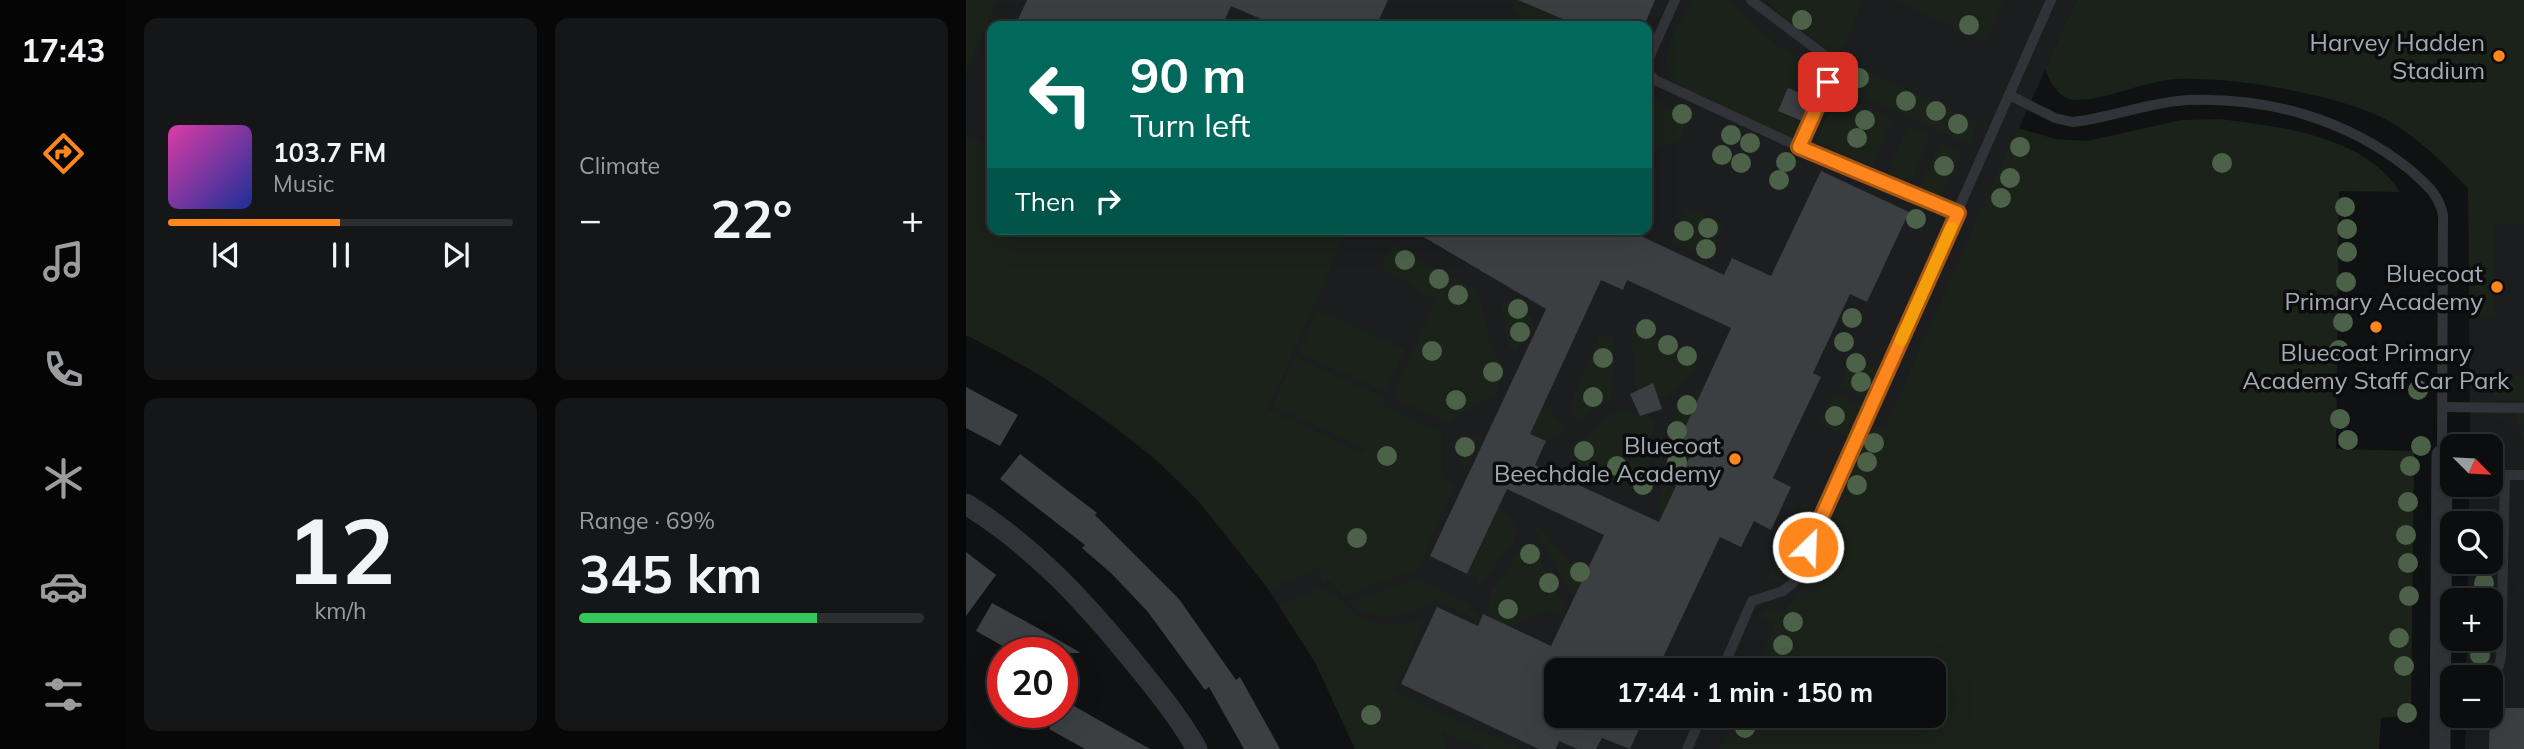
<!DOCTYPE html>
<meta charset="utf-8">
<style>
:root{--surface:#0c0d0e;--page:#151617;--text:#f1f3f6;--muted:#9a9c9e;--line:#2c2d2e;--accent:#ff861c}
body{margin:0;font-family:Mulish,sans-serif;background:var(--page);color:var(--text);height:100vh;display:flex;flex-direction:column;font-size:26px;white-space:nowrap}
*{box-sizing:border-box;margin:0}
p{font-size:23px;color:var(--muted)}
.icon{flex:none;width:38px;height:38px;fill:none;stroke:currentColor;stroke-width:2;stroke-linecap:round;stroke-linejoin:round}
.map{position:relative;flex:1;overflow:hidden}
.side{display:flex;flex-direction:column;gap:18px;padding:18px;background:#070708;width:840px}
.side>*{flex:none}
.guide{position:absolute;left:21px;top:21px;width:665px;height:214px;border-radius:14px;box-shadow:0 7px 28px #0002,0 0 0 2px var(--line);background:#00695c;color:#fff;overflow:hidden}
.needle{width:46px;rotate:114deg}
.controls{position:absolute;left:1474px;top:434px;display:grid;gap:14px}
.controls a{display:grid;place-items:center;width:63px;height:63px;border-radius:14px;background:var(--surface);box-shadow:0 7px 28px #0002,0 0 0 2px var(--line);font-size:35px}
.speed{position:absolute;left:21px;top:637px;display:flex;gap:14px;font-size:35px;font-weight:700;text-align:center}
.speed>*{display:grid;place-content:center;width:91px;height:91px;border-radius:50%;background:var(--surface);box-shadow:0 7px 28px #0002,0 0 0 2px var(--line);line-height:1}
.speed .limit{border:10px solid #d22;background:#fff;color:#111}
.pin{position:absolute;display:grid;place-items:center;width:60px;height:60px;color:#fff;margin:-30px;border-radius:14px;box-shadow:0 4px 10px #0006}
.me{position:absolute;width:77px;margin:-38px;rotate:24deg;stroke-linejoin:round;filter:drop-shadow(0 0 5px #0008)}
.turn{display:flex;align-items:center;gap:24px;height:147px;padding:0 28px;font-size:32px}
.turn .icon{width:91px;height:91px;stroke-width:2.5}
.turn b{display:block;font-size:49px;line-height:60px}
.then{display:flex;align-items:center;height:66px;padding:0 28px;background:#0003;gap:14px;font-size:26px}
.big{font-size:52px;font-weight:700;line-height:1.1}
.side .tile{flex:1;display:flex;flex-direction:column;justify-content:center;gap:10px;min-width:0;padding:0 24px;border-radius:14px;background:var(--page)}
.side .dial{align-items:center;gap:0}
.dial b{font-size:91px;line-height:1}
.song{display:flex;align-items:center;gap:21px}
.cover{width:84px;height:84px;border-radius:10px;background:linear-gradient(135deg,hsl(320 70% 55%),hsl(230 70% 35%))}
.played{height:7px;border-radius:4px;background:linear-gradient(90deg,var(--accent) 50%,var(--line) 50%)}
.keys{display:flex;justify-content:space-around;direction:ltr}
.heat{display:flex;justify-content:space-between;align-items:center;font-size:38px;direction:ltr}
.charge{height:10px;border-radius:5px;background:linear-gradient(90deg,#34c759 69%,var(--line) 0)}
.side .tiles{flex:1;display:grid;gap:18px;grid-template-columns:repeat(2,1fr)}
.trip{position:absolute;left:578px;top:658px;width:402px;height:70px;border-radius:14px;background:var(--surface);box-shadow:0 7px 28px #0002,0 0 0 2px var(--line);font-weight:700;line-height:70px;text-align:center}
main{display:flex;flex:1;min-height:0}
.tab-bar{display:flex;flex-direction:column;width:126px;justify-content:space-around;align-items:center;background:#050506;color:var(--muted)}
.tab-bar .icon{width:49px;height:49px}
.tab-bar .on{color:var(--accent)}
.tab-bar b{font-size:32px;color:var(--text)}
.map>svg:first-child{display:block}
.built{fill:#1c1d1f;fill-rule:evenodd}
.green{fill:#1b221a}
.building{fill:#3c3f42;fill-rule:evenodd}
.lines{fill:none;stroke-linecap:round;stroke-linejoin:round}
.service{stroke:#313338;stroke-width:10}
.minor{stroke:#313338;stroke-width:21}
.tree{fill:#4b6148}
.route-casing{stroke:#a65712;stroke-width:18}
.route{stroke:#ff861c;stroke-width:12}
.slow{stroke:#f59e0b;stroke-width:12}
.poi-dot{fill:#ff861c;stroke:#0c0c0d;stroke-width:2.5}
.labels{text-anchor:middle;dominant-baseline:central;stroke-width:7;stroke-linejoin:round;paint-order:stroke}
.poi-label{font-size:24px;fill:#a0aab4;stroke:#0c0c0d;text-anchor:end}
</style>
<main>
<nav class="tab-bar">
<b>17:43</b>
<svg class="icon on" aria-label="directions" viewBox="0 0 24 24"><path d="M12 3l9 9-9 9-9-9zM9 14v-3h6M13 9l2 2-2 2"/></svg>
<svg class="icon" aria-label="music" viewBox="0 0 24 24"><path d="M9 18V5l10-2v13"/><circle cx="6" cy="18" r="3"/><circle cx="16" cy="16" r="3"/></svg>
<svg class="icon" aria-label="phone" viewBox="0 0 24 24"><path d="M5 4h4l2 5-3 2q2 4 5 5l2-3 5 2v4C11 20 4 13 5 4z"/></svg>
<svg class="icon" aria-label="climate" viewBox="0 0 24 24"><path d="M12 3v18M4 7l16 10M4 17L20 7"/></svg>
<svg class="icon" aria-label="car" viewBox="0 0 24 24"><path d="M5 17H2v-5l4-1 3-4h7l3 4 3 1v5h-3M9 17h6M6 11h13"/><circle cx="7" cy="17" r="2"/><circle cx="17" cy="17" r="2"/></svg>
<svg class="icon" aria-label="filters" viewBox="0 0 24 24"><path d="M4 7h16M4 17h16"/><circle cx="9" cy="7" r="2"/><circle cx="15" cy="17" r="2"/></svg>
</nav>
<section class="side">
<div class="tiles">
<div class="tile">
<div class="song"><i class="cover"></i><div><b>103.7 FM</b><p>Music</p></div></div>
<div class="played"></div>
<div class="keys"><svg class="icon" aria-label="previous" viewBox="0 0 24 24"><path d="M18 5L8 12l10 7zM5 5v14"/></svg><svg class="icon" aria-label="pause" viewBox="0 0 24 24"><path d="M8 5v14M16 5v14"/></svg><svg class="icon" aria-label="next" viewBox="0 0 24 24"><path d="M6 5l10 7-10 7zM19 5v14"/></svg></div>
</div>
<div class="tile"><p>Climate</p>
<div class="heat"><a>−</a><b class="big">22°</b><a>+</a></div>
</div>
<div class="tile dial"><b>12</b><p>km/h</p></div>
<div class="tile"><p>Range · 69%</p><b class="big">345 km</b><div class="charge"></div></div>
</div>
</section>
<div class="map">
<svg width="1558" height="749" viewBox="0 0 1558 749">
<rect width="100%" height="100%" fill="#101112"/>
<g class="built">
<path d="M0 0H1110L813 670H590V716H793L778 749H389L350 664 303 590 233 502 190 460 148 427 60 365 0 335ZM26 26H681V229H26Z"/>
<polygon points="1558,186 1558,749 1499,749 1500,716 1524,716 1524,677 1500,677 1501,639 1524,639 1524,600 1502,600 1502,562 1524,562 1524,523 1503,523 1503,485 1524,485 1524,446 1504,446 1502,188"/>
</g>
<g class="green">
<polygon points="0,0 31,0 0,73"/>
<polygon points="550,0 571,0 568,7 613,26 560,26 547,7"/>
<path d="M726 0H760L811 45 861 75 849 100 822 88 812 111 837 122 829 140 709 85C686 61 714 25 726 0Z"/>
<polygon points="797,0 898,0 872,58"/>
<polygon points="929,0 1038,0 1019,43"/>
<path d="M1110 0H1558V223H1529L1528 315 1505 317 1502 188C1477 162 1447 133 1415 117 1365 93 1266 77 1211 79 1178 81 1141 100 1111 100 1093 100 1085 84 1079 69Z"/>
<polygon points="884,64 1013,122 1003,145 875,87"/>
<polygon points="872,93 927,119 906,166 850,141"/>
<polygon points="681,96 723,115 713,142 681,151"/>
<path d="M1254 119C1312 126 1399 136 1434 192L1373 191 1370 449 1448 451 1445 715 1415 718 1413 749H754L768 716H968V670H788L809 624 796 617 799 609 814 613 831 597 898 445 909 425 919 428 1051 128 1090 139 1121 141 1215 120Z"/>
<polygon points="942,126 965,136 944,182 921,172"/>
<path d="M0 134 26 147V229H382L302 409 396 454 398 448 306 406 329 357 421 399 418 406 475 432V477L489 484 452 569 377 596 364 581 356 584 353 568 303 590C280 561 258 530 233 502 170 432 84 377 0 335Z"/>
<polygon points="974,142 996,153 974,197 953,188"/>
<polygon points="720,207 758,224 743,258 705,241"/>
<polygon points="426,245 507,287 515,303 525,348 539,369 530,393 481,422 426,398 469,301 415,266"/>
<polygon points="534,300 567,317 550,354 543,348"/>
<polygon points="352,310 439,349 419,392 333,353"/>
<path d="M672 326C680 328 683 334 690 338 711 350 725 340 731 369L698 397 681 394 669 386 665 330Z"/>
<polygon points="634,334 647,336 647,380 644,400 612,421 604,406"/>
<polygon points="888,356 914,369 900,398 873,385"/>
<polygon points="1558,375 1558,438 1556,438 1557,424 1551,423 1549,399 1527,398 1530,377"/>
<path d="M739 385 711 445 726 452 693 522C697 478 692 407 739 385Z"/>
<polygon points="868,392 898,407 882,438 853,424"/>
<polygon points="579,402 601,431 580,441 564,434"/>
<polygon points="653,409 681,416 688,424 681,493 609,462 604,448"/>
<polygon points="515,433 498,471 488,444"/>
<polygon points="837,501 851,508 817,584 802,578"/>
<polygon points="532,507 547,522 551,531 548,541 506,595 513,578 501,574"/>
<polygon points="568,527 578,531 604,564 624,564 608,599"/>
<polygon points="557,547 571,554 602,612 599,618 580,609 544,627 522,616 523,594"/>
<path d="M451 578 500 603 511 615 508 619 471 601C437 616 415 626 381 602Z"/>
<path d="M350 589C370 587 382 613 399 620 418 628 440 623 459 620L428 691 554 749H518L475 731 480 749H389L350 664 313 606Z"/>
</g>
<g class="building">
<polygon points="61,0 422,0 410,26 311,26 265,6 256,26 49,26"/>
<polygon points="552,0 689,0 678,26 661,20 658,26 613,26"/>
<polygon points="822,88 846,98 836,121 812,111"/>
<path d="M855 171 943 212 901 302 884 294 847 373 855 377 807 478 825 487 805 530 788 521 775 547 754 537 691 670H590V716H679L664 749 636 738 630 749H611L593 741 590 749H573L435 684 471 607 512 626 517 614 585 646 638 535 541 489 501 574 464 556 580 309 444 229H660L758 275 766 258 805 276ZM635 280 657 290 661 280 765 328 711 445 726 452 693 522 569 465 580 441 564 434Z"/>
<polygon points="687,383 696,409 674,416 664,394"/>
<polygon points="0,387 52,415 34,446 0,428"/>
<polygon points="54,454 131,513 129,515 213,599 270,680 274,677 314,749 278,749 243,687 239,690 182,612 146,574 116,548 119,545 34,479"/>
<polygon points="0,552 30,575 0,616"/>
<polygon points="26,603 70,627 115,653 49,653 10,631"/>
<polygon points="99,701 184,749 119,749 83,729 93,712 96,712"/>
<polygon points="1524,708 1558,708 1558,749 1523,749"/>
</g>
<g class="lines">
<g class="service">
<polyline points="709,0 681,62 681,71 689,80 840,150 992,213"/>
<polyline points="785,0 861,57 867,69 833,147"/>
<path d="M1043 95 1089 118 1106 122C1145 118 1183 102 1222 100 1302 97 1380 119 1443 169 1459 183 1473 194 1477 215L1476 455"/>
<polyline points="1478,407 1558,408"/>
<polyline points="1524,475 1558,475"/>
<polyline points="756,670 786,601 817,591 827,583 1085,0"/>
<polyline points="1523,677 1533,666 1535,657 1539,475"/>
<polyline points="721,749 736,716"/>
</g>
<g class="minor">
<path d="M0 504C70 548 120 603 171 666 193 693 214 719 231 749"/>
<polyline points="1474,749 1476,455"/>
</g>
</g>
<g class="tree">
<circle cx="836" cy="20" r="10"/>
<circle cx="1003" cy="25" r="10"/>
<circle cx="893" cy="78" r="10"/>
<circle cx="940" cy="101" r="10"/>
<circle cx="970" cy="111" r="10"/>
<circle cx="716" cy="114" r="10"/>
<circle cx="899" cy="120" r="10"/>
<circle cx="992" cy="124" r="10"/>
<circle cx="765" cy="135" r="10"/>
<circle cx="891" cy="138" r="10"/>
<circle cx="784" cy="143" r="10"/>
<circle cx="1054" cy="147" r="10"/>
<circle cx="756" cy="155" r="10"/>
<circle cx="820" cy="162" r="10"/>
<circle cx="775" cy="163" r="10"/>
<circle cx="1256" cy="163" r="10"/>
<circle cx="978" cy="166" r="10"/>
<circle cx="1044" cy="178" r="10"/>
<circle cx="813" cy="180" r="10"/>
<circle cx="1035" cy="198" r="10"/>
<circle cx="1379" cy="207" r="10"/>
<circle cx="950" cy="219" r="10"/>
<circle cx="742" cy="228" r="10"/>
<circle cx="1381" cy="229" r="10"/>
<circle cx="718" cy="231" r="10"/>
<circle cx="740" cy="249" r="10"/>
<circle cx="1381" cy="252" r="10"/>
<circle cx="439" cy="260" r="10"/>
<circle cx="473" cy="279" r="10"/>
<circle cx="1380" cy="282" r="10"/>
<circle cx="492" cy="295" r="10"/>
<circle cx="552" cy="309" r="10"/>
<circle cx="886" cy="318" r="10"/>
<circle cx="1377" cy="322" r="10"/>
<circle cx="680" cy="329" r="10"/>
<circle cx="554" cy="332" r="10"/>
<circle cx="878" cy="342" r="10"/>
<circle cx="702" cy="345" r="10"/>
<circle cx="1373" cy="350" r="10"/>
<circle cx="466" cy="351" r="10"/>
<circle cx="721" cy="356" r="10"/>
<circle cx="637" cy="358" r="10"/>
<circle cx="890" cy="363" r="10"/>
<circle cx="527" cy="372" r="10"/>
<circle cx="895" cy="382" r="10"/>
<circle cx="1452" cy="390" r="10"/>
<circle cx="627" cy="397" r="10"/>
<circle cx="490" cy="400" r="10"/>
<circle cx="721" cy="405" r="10"/>
<circle cx="869" cy="416" r="10"/>
<circle cx="1374" cy="419" r="10"/>
<circle cx="711" cy="431" r="10"/>
<circle cx="1382" cy="440" r="10"/>
<circle cx="908" cy="443" r="10"/>
<circle cx="1455" cy="446" r="10"/>
<circle cx="499" cy="447" r="10"/>
<circle cx="618" cy="451" r="10"/>
<circle cx="421" cy="456" r="10"/>
<circle cx="711" cy="462" r="10"/>
<circle cx="901" cy="462" r="10"/>
<circle cx="651" cy="466" r="10"/>
<circle cx="1444" cy="466" r="10"/>
<circle cx="677" cy="485" r="10"/>
<circle cx="891" cy="485" r="10"/>
<circle cx="1442" cy="502" r="10"/>
<circle cx="1440" cy="535" r="10"/>
<circle cx="391" cy="538" r="10"/>
<circle cx="564" cy="554" r="10"/>
<circle cx="1442" cy="563" r="10"/>
<circle cx="614" cy="572" r="10"/>
<circle cx="583" cy="583" r="10"/>
<circle cx="1518" cy="583" r="10"/>
<circle cx="1443" cy="596" r="10"/>
<circle cx="542" cy="609" r="10"/>
<circle cx="827" cy="622" r="10"/>
<circle cx="1433" cy="638" r="10"/>
<circle cx="817" cy="645" r="10"/>
<circle cx="1514" cy="655" r="10"/>
<circle cx="1438" cy="666" r="10"/>
<circle cx="1441" cy="713" r="10"/>
<circle cx="405" cy="715" r="10"/>
<circle cx="779" cy="728" r="10"/>
</g>
<g class="lines">
<defs>
<polyline id="route" points="842,547 992,213 833,147 862,82"/>
</defs>
<use href="#route" class="route-casing"/>
<use href="#route" class="route"/>
<polyline class="slow" points="935,340 985,228"/>
</g>
<g class="poi-dot">
<circle cx="1533" cy="56" r="7"/>
<circle cx="1531" cy="287" r="7"/>
<circle cx="1410" cy="327" r="7"/>
<circle cx="769" cy="459" r="7"/>
</g>
<g class="labels">
<g class="poi-label">
<text x="1519" y="42">Harvey Hadden<tspan x="1519" dy="28">Stadium</tspan></text>
<text x="1517" y="273">Bluecoat<tspan x="1517" dy="28">Primary Academy</tspan></text>
<text x="1410" y="352" text-anchor="middle">Bluecoat Primary<tspan x="1410" dy="28">Academy Staff Car Park</tspan></text>
<text x="755" y="445">Bluecoat<tspan x="755" dy="28">Beechdale Academy</tspan></text>
</g>
</g>
</svg>
<div class="controls">
<a><svg class="needle" viewBox="-14 -14 28 28"><path d="M0-13l5 13h-10z" fill="#e53935"/><path d="M0 13l5-13h-10z" fill="#9a9c9e"/></svg></a>
<a><svg class="icon" aria-label="search" viewBox="0 0 24 24"><circle cx="10" cy="10" r="6"/><path d="M15 15l6 6"/></svg></a>
<a>+</a>
<a>−</a>
</div>
<div class="speed"><div class="limit">20</div></div>
<div class="pin" style="left:862px;top:82px;background:#d93025"><svg class="icon" aria-label="arrive" viewBox="0 0 24 24"><path d="M6 21V4h12l-3 4 3 4H6"/></svg></div>
<svg class="me" style="left:842px;top:547px" viewBox="-20 -20 40 40"><circle r="17" fill="#ff861c" stroke="#fff" stroke-width="3"/><path d="M0-11L8 9 0 5-8 9z" fill="#fff"/></svg>
<div class="trip">17:44 · 1 min · 150 m</div>
<div class="guide">
<div class="turn"><svg class="icon" aria-label="left" viewBox="0 0 24 24"><path d="M17 20v-9H6M10 6l-5 5 5 5"/></svg><div><b>90 m</b>Turn left</div></div>
<div class="then">Then<svg class="icon" aria-label="right" viewBox="0 0 24 24"><path d="M7 20v-9h11M14 6l5 5-5 5"/></svg></div>
</div>
</div>
</main>
